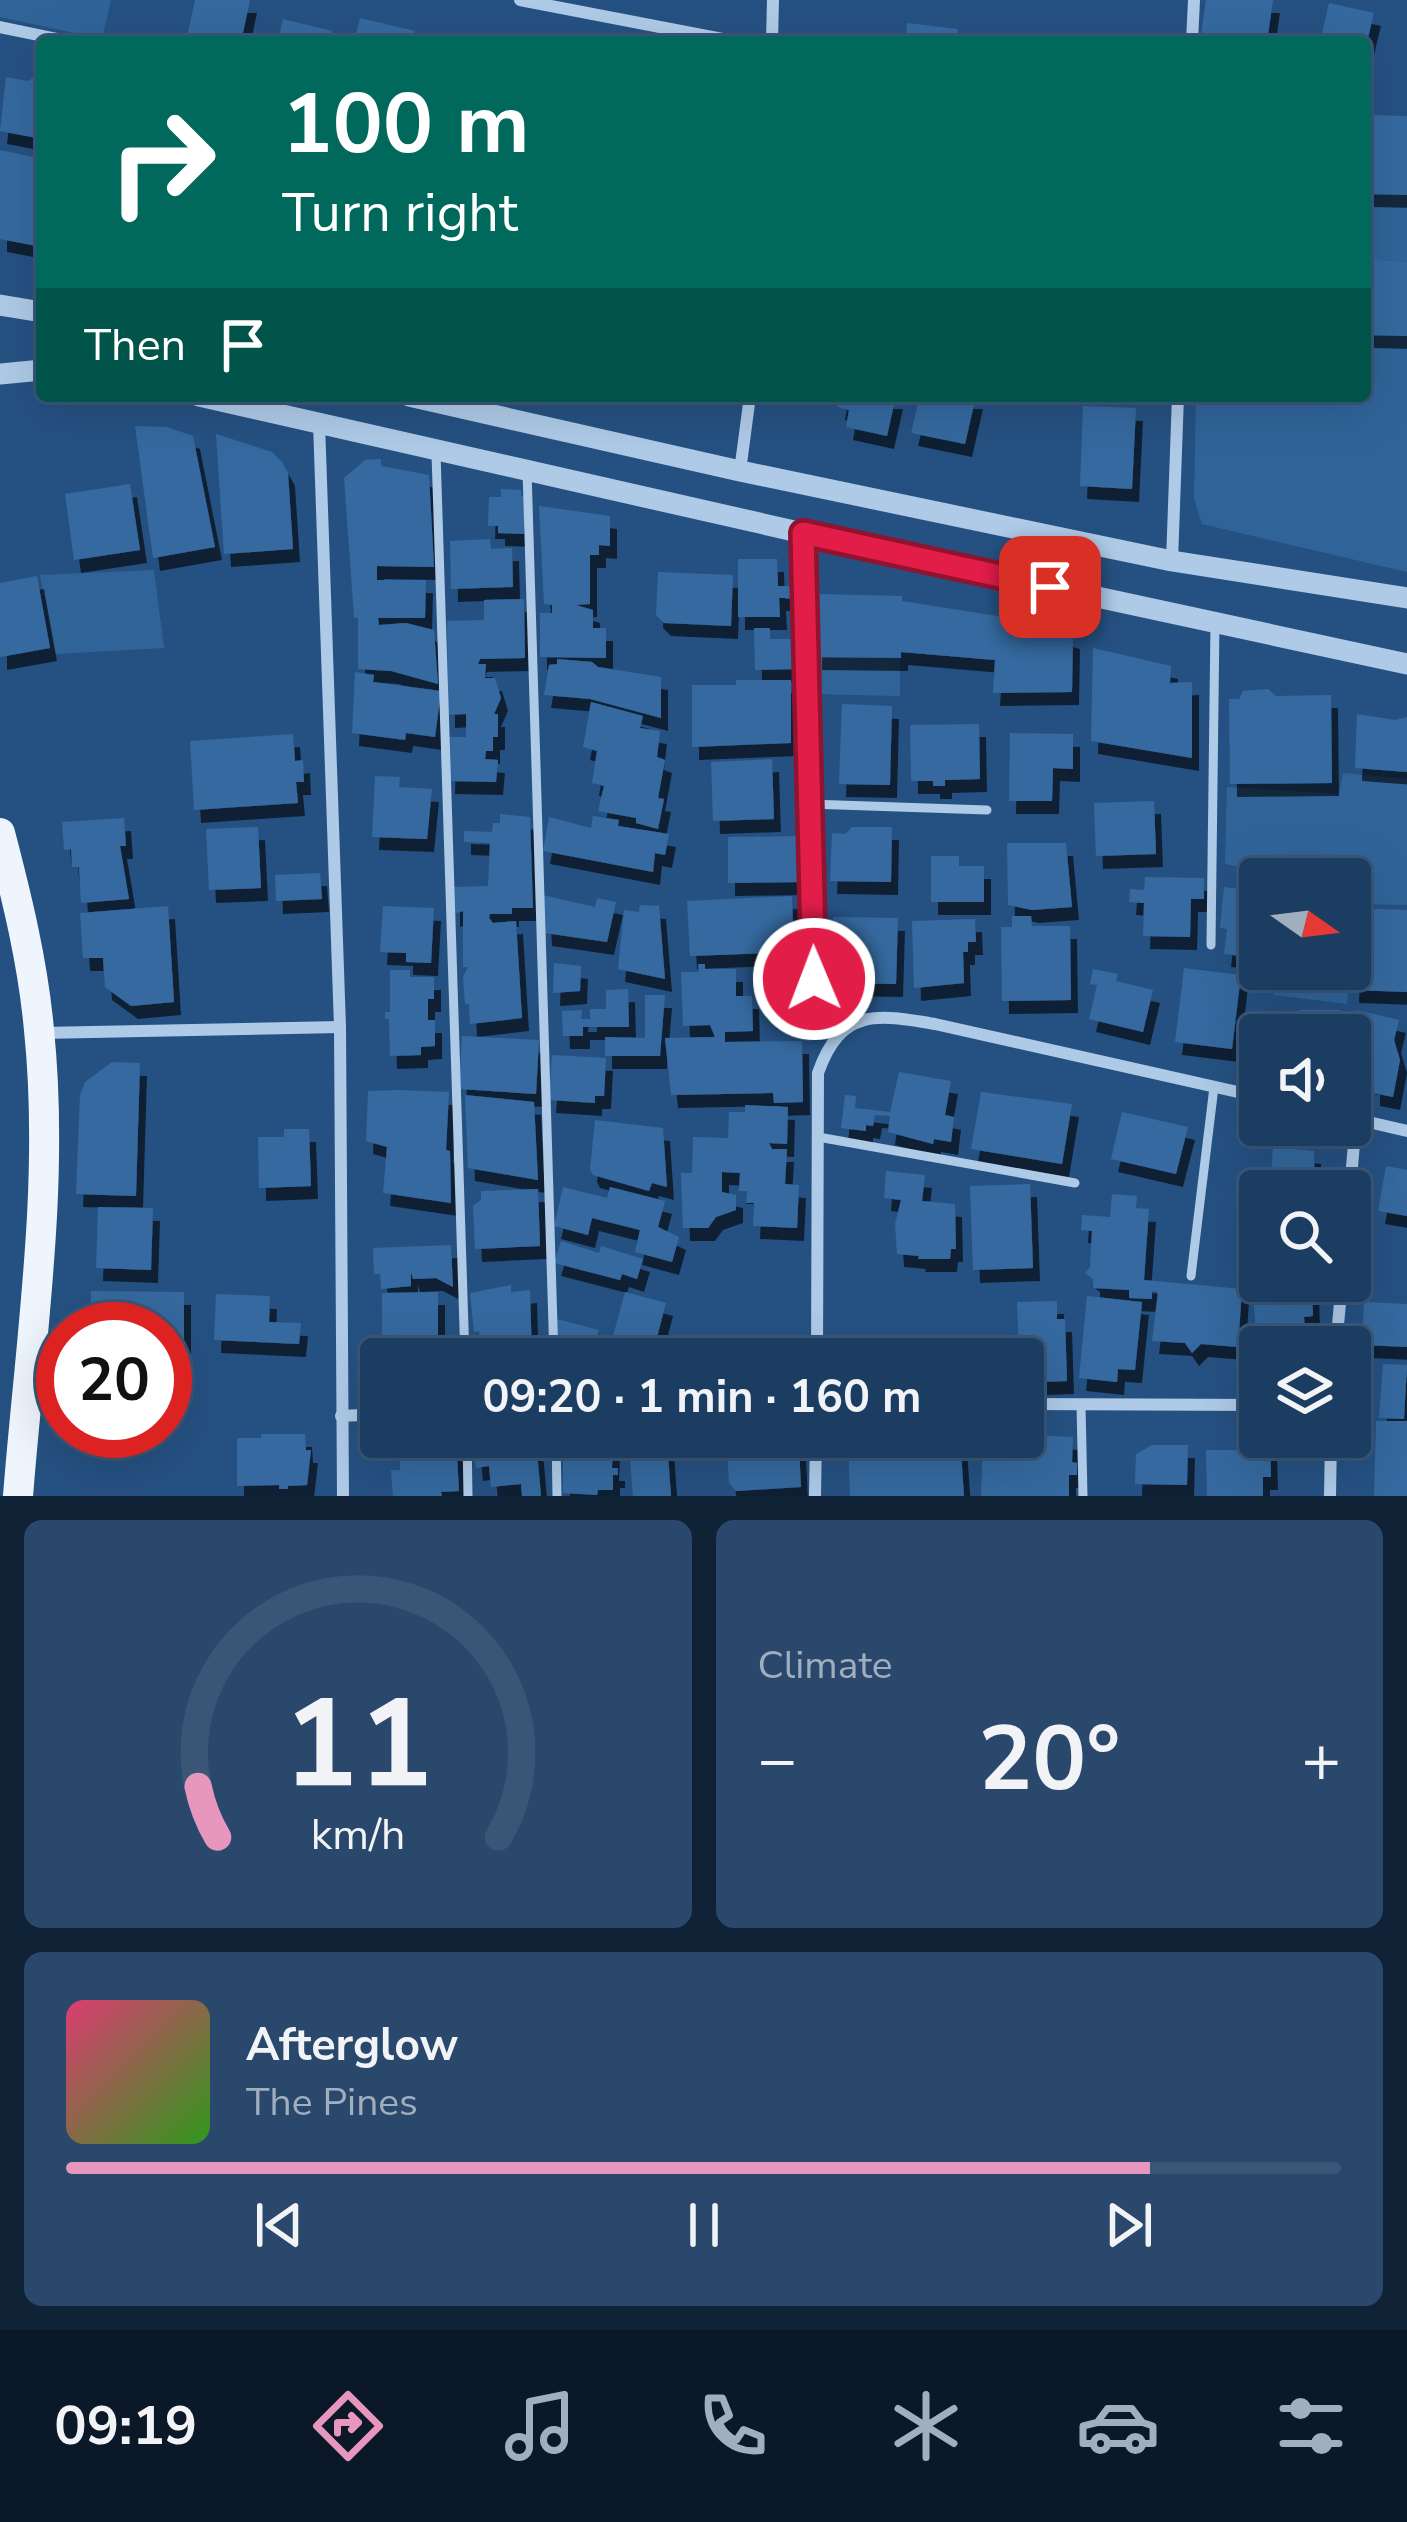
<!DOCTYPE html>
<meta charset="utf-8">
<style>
:root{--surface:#1c3d62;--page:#29486b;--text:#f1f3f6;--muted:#a0aebe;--line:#3a5677;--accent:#e797bd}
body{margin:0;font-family:"Nunito Sans",sans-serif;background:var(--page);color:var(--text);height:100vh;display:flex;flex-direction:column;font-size:45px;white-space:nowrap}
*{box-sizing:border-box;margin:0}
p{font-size:39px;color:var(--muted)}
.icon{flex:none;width:66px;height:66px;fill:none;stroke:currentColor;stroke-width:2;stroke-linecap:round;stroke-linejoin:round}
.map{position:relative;height:1496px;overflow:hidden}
.side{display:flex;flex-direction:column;gap:24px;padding:24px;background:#0f2236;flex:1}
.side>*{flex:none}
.hud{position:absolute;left:36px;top:36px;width:1335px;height:366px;border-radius:12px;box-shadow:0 12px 48px #0002,0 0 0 3px var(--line);background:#00695c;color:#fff;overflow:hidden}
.needle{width:78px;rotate:104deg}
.tools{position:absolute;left:1239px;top:858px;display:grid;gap:24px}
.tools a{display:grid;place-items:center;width:132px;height:132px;border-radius:12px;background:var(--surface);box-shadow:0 12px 48px #0002,0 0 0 3px var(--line);font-size:60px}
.speed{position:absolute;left:36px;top:1302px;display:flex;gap:24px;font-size:60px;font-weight:700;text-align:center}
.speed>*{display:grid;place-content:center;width:156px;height:156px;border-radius:50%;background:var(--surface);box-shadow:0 12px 48px #0002,0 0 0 3px var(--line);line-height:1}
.speed .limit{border:18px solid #d22;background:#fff;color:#111}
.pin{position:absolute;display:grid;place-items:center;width:102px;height:102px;color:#fff;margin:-51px;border-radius:24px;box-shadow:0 6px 18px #0006}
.me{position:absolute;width:132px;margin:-66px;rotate:359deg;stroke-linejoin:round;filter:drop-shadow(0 0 9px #0008)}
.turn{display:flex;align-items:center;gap:42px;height:252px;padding:0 48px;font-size:54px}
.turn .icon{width:156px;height:156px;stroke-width:2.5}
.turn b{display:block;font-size:84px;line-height:102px}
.then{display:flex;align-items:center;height:114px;padding:0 48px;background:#0003;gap:24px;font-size:45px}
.big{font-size:90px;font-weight:700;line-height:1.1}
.side .tile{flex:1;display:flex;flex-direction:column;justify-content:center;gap:18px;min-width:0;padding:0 42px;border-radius:18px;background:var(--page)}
.side .dial{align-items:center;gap:0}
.dial svg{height:312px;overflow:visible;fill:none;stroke:var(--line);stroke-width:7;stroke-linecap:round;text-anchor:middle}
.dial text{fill:var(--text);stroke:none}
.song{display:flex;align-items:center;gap:36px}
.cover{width:144px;height:144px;border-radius:18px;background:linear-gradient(135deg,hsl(340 70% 55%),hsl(110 70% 35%))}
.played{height:12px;border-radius:6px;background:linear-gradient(90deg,var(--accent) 85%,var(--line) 85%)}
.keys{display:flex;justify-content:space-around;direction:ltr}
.heat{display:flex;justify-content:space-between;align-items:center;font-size:66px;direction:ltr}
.side .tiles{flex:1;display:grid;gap:24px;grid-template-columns:1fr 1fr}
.tile:last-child{grid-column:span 2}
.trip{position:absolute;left:360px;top:1338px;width:684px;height:120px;border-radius:12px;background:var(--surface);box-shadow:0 12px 48px #0002,0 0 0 3px var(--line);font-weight:700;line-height:120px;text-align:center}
.menu{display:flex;height:192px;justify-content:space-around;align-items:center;background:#0b1827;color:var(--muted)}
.menu .icon{width:84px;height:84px}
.menu .on{color:var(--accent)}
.menu b{font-size:54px;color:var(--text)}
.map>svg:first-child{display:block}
.green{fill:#306499}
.building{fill:#36699f;filter:url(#shadow)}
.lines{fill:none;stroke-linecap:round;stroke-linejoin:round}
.service{stroke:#aecae7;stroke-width:9}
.minor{stroke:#aecae7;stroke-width:12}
.tertiary{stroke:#aecae7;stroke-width:21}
.primary{stroke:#eff5fd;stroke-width:30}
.route-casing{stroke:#92132f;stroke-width:30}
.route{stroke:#e11d48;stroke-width:21}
</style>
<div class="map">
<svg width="1407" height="1496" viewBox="0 0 1407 1496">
<defs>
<filter id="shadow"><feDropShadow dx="7" dy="13" stdDeviation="0" flood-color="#0009"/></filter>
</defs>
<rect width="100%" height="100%" fill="#255182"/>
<g class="green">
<polygon points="0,0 111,0 102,39 0,17"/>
<polygon points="1365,194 1407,195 1407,262 1365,259"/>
<polygon points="1365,335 1407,336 1407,572 1202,524 1194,499 1196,396 1365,396"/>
<polygon points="154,570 164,648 55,654 40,575"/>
<polygon points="810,657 900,658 900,696 810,694"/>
<polygon points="1343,773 1407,779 1407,905 1352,904 1350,942 1350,879 1285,879 1285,876 1225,864 1227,787 1339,794"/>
<polygon points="1276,969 1349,969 1347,1004 1274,995"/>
</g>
<g class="building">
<polygon points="195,0 250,0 241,42 186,42"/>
<polygon points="1206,0 1273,0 1267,42 1200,42"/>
<polygon points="1329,3 1374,13 1367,42 1320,42"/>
<polygon points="360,18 415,31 412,42 354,42"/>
<polygon points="283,19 332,31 329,42 278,42"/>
<polygon points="907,23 958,29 957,42 905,42"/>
<polygon points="42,72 42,139 0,131 6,77 28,81"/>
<polygon points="1365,115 1407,116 1407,195 1365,194"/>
<polygon points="0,150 42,159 42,247 0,239"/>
<polygon points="1365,259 1407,262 1407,336 1365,335"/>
<polygon points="840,396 896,396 887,436 846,427 849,410 838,407"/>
<polygon points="920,396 976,396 965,444 911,433"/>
<polygon points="1083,406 1136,408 1132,489 1080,486"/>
<polygon points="135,426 167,427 193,436 215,547 153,558"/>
<polygon points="216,434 272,452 282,462 288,473 293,549 224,554"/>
<polygon points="381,459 381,466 429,475 434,567 377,566 377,580 426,580 425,618 378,618 379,625 406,623 434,630 438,684 391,671 358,669 358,618 354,618 344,478 365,460"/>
<polygon points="130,484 140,550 74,560 65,494"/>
<polygon points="501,489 521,490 521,496 525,496 524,534 498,533 498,526 488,526 489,497 501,497"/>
<polygon points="539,506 610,516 610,546 599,545 599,555 590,555 590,604 576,605 593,610 593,628 606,628 606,658 540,657 540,613 552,613 552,605 544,604"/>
<polygon points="490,539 491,549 512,548 513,587 451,589 450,541"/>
<polygon points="738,559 777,559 778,586 799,586 799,598 779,598 780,617 738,617"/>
<polygon points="658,572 733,575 731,626 664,623 656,615"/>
<polygon points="37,576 50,648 0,657 0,583"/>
<polygon points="816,594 902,596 902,601 997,616 1073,636 1072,692 993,693 995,660 901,652 901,658 815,657"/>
<polygon points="524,599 525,658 480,659 478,664 486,664 485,678 495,678 501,698 494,714 498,714 498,737 493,737 493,751 486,751 485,759 498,760 496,782 448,781 449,737 466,737 466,714 448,715 447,621 484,620 484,600"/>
<polygon points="754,628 770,628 770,639 797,639 797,669 755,670"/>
<polygon points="1093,648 1171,666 1170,683 1192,682 1192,758 1091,741"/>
<polygon points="557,659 592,662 598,667 661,677 661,718 590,699 544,695 549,665 557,664"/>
<polygon points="355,672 374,675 373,682 441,691 435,737 406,733 405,740 352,733"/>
<polygon points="736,680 791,680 791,743 692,747 692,685 736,685"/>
<polygon points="1268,689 1276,696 1331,695 1332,783 1230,784 1229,699 1239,699 1243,691"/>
<polygon points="591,702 643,716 640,728 660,731 657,757 665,760 658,798 664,799 658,829 636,823 636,818 598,811 604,786 592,783 597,751 583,747"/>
<polygon points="842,704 892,706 890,785 839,784"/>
<polygon points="1357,714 1395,720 1407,717 1407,772 1355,768"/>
<polygon points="979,724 980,779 945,780 945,786 933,786 933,781 911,781 910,725"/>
<polygon points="1010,733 1073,734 1073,769 1053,768 1052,801 1009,801"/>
<polygon points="293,734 295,761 303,760 304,782 296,782 298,803 194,810 190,741"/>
<polygon points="772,759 774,819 713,821 711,762"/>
<polygon points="375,776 400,777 399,787 432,789 427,839 372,837"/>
<polygon points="1154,801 1156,854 1096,856 1094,803"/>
<polygon points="500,814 530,817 533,908 512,908 512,914 490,914 489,918 493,923 516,921 522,1018 470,1024 469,1004 465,1004 463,977 468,967 463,967 463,911 453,914 453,887 488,886 490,843 464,842 464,831 492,832 493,823 500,823"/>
<polygon points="593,816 619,820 618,826 669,834 665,855 655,853 653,872 543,851 549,817 591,828"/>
<polygon points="124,818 126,846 120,846 129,899 81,903 79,867 72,867 71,849 64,850 62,822"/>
<polygon points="258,827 261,888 209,890 206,829"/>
<polygon points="852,827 892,827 891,882 830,881 832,833 845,834"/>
<polygon points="800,836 801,882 728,883 728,837"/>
<polygon points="1007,843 1066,843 1072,907 1032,910 1008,905"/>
<polygon points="931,856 959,856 959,866 984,866 984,902 931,902"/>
<polygon points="320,873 322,899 276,901 275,875"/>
<polygon points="1145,877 1204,878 1204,899 1191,899 1190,937 1143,936 1144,903 1129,902 1130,889 1144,890"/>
<polygon points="1224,887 1240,889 1260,902 1260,958 1224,954 1227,929 1220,928"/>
<polygon points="543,895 595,907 597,898 616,902 607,942 545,933"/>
<polygon points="792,896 794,952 690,956 687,901"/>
<polygon points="640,905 659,906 665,979 618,969 624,910 639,912"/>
<polygon points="168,906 174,1002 131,1006 105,987 103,958 83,958 80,913"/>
<polygon points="383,906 434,908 431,963 406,962 406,953 380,952"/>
<polygon points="1355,908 1407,910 1407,992 1352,990"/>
<polygon points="1012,916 1031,916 1032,926 1070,926 1071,1000 1002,1001 1001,927 1012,927"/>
<polygon points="833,917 898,918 896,984 832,983"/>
<polygon points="975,919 976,942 968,942 968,952 963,952 964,983 914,988 912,921"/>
<polygon points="554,963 581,966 580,991 553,993"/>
<polygon points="698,964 705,964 705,969 736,969 736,996 752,996 753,1031 725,1032 725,1042 802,1041 803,1102 774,1103 773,1093 671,1095 665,1038 715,1037 710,1025 683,1026 681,972 699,972"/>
<polygon points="1184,968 1241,975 1232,1049 1175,1042"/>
<polygon points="1093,969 1118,974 1116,981 1153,990 1143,1032 1089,1019 1097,985 1090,984"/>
<polygon points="390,970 410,970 410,977 434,977 434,999 428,999 428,1020 435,1020 435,1046 421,1047 421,1055 390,1056 389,1019 385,1019 385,1012 390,1012"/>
<polygon points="628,989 629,1027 583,1027 583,1036 563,1036 562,1011 582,1010 581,1019 590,1019 590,1009 606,1009 606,990"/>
<polygon points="645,995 665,995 660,1056 605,1056 605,1037 645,1038"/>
<polygon points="1300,1010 1340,1010 1340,1035 1269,1035 1269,1013 1300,1013"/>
<polygon points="1357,1010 1399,1020 1394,1040 1400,1060 1393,1097 1373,1093 1373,1082 1351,1078 1350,1043"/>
<polygon points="462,1036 539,1040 536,1094 459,1089"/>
<polygon points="552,1055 606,1058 604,1096 595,1096 595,1103 549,1100"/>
<polygon points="112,1062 140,1063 136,1196 76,1194 80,1095 85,1082"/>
<polygon points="899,1072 951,1081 945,1115 954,1117 951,1142 934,1139 933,1144 888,1132 890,1116 875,1115 873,1126 866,1125 866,1131 841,1128 845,1095 856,1096 855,1108 890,1112"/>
<polygon points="398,1090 449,1092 446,1150 450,1151 451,1203 383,1193 387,1147 366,1141 368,1091"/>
<polygon points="981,1092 1072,1104 1062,1164 971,1149"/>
<polygon points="465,1095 534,1102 538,1180 468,1168"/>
<polygon points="745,1105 788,1107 787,1144 769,1143 772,1149 787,1149 785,1184 799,1185 797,1228 753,1226 754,1203 746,1203 747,1191 739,1191 740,1173 722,1172 722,1192 736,1195 736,1210 716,1217 708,1228 683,1228 681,1173 692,1173 693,1137 728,1138 729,1112 745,1112"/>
<polygon points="1122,1112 1188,1127 1176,1174 1111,1159"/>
<polygon points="595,1120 663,1128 667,1187 652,1183 649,1191 593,1175 590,1169"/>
<polygon points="284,1129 309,1129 311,1186 259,1188 258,1137 284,1137"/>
<polygon points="1273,1147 1314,1151 1315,1191 1270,1191"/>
<polygon points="1386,1166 1407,1170 1407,1216 1378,1211"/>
<polygon points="886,1171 925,1175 922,1201 955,1204 956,1249 951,1249 950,1259 918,1259 919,1256 897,1254 895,1224 901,1200 884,1198"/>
<polygon points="1030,1184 1033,1268 973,1270 970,1186"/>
<polygon points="563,1187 607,1198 610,1187 665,1201 658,1227 679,1237 672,1262 635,1252 640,1230 592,1218 588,1235 554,1226"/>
<polygon points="538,1189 540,1246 475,1249 473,1206 481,1200 481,1191"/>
<polygon points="1112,1194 1137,1196 1136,1208 1149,1209 1144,1280 1242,1289 1238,1347 1201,1344 1192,1353 1185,1343 1152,1341 1158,1292 1152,1291 1152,1299 1129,1298 1129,1290 1093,1288 1093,1279 1085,1273 1090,1267 1092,1231 1081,1230 1082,1215 1110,1217"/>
<polygon points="98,1207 153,1208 151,1270 96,1268"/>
<polygon points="1256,1236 1260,1236 1260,1281 1312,1281 1313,1316 1304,1317 1306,1347 1257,1347 1250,1251 1256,1250"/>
<polygon points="561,1241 599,1253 601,1246 643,1259 637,1279 622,1274 620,1280 554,1263"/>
<polygon points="451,1245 453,1287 436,1278 413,1279 411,1272 411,1286 381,1289 380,1274 374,1274 373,1248"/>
<polygon points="511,1285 511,1292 530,1290 532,1359 482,1359 479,1331 474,1332 470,1293"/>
<polygon points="91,1291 184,1292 184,1341 165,1341 165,1329 90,1329"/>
<polygon points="438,1292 438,1339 382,1340 382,1293"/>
<polygon points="625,1292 666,1303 655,1345 639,1341 638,1346 632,1344 624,1359 572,1359 557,1355 557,1319 599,1330 595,1343 610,1347"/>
<polygon points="216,1294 270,1296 269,1322 301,1323 299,1344 214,1340"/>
<polygon points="1087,1296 1142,1302 1135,1370 1118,1369 1117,1382 1079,1378"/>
<polygon points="1057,1301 1057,1319 1065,1319 1067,1381 1040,1382 1039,1367 1019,1359 1017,1302"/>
<polygon points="1364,1302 1407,1304 1407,1347 1362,1345"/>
<polygon points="372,1347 452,1348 452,1359 381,1359 381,1382 369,1379"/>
<polygon points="1383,1364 1407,1365 1404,1419 1379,1418"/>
<polygon points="1376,1421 1407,1421 1407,1496 1374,1496"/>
<polygon points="1023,1429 1031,1429 1031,1435 1073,1437 1072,1462 1077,1463 1077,1475 1069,1475 1069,1496 981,1496 983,1443 992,1437 1023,1437"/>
<polygon points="261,1434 305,1434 306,1450 311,1450 307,1485 288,1486 288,1489 279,1489 279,1485 237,1486 237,1438 261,1438"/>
<polygon points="438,1437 456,1437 459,1491 441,1492 442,1496 393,1496 391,1470 400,1470 399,1439"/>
<polygon points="473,1437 508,1437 508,1443 536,1440 541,1496 522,1496 521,1484 491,1487 489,1466 476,1468"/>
<polygon points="726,1437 791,1437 792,1447 799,1447 801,1487 736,1491 729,1483"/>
<polygon points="848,1437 960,1437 964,1496 850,1496"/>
<polygon points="667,1441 671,1496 633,1496 629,1444"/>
<polygon points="563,1444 613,1445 612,1468 618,1468 618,1475 613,1475 613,1490 598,1490 597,1495 563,1493"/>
<polygon points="1270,1444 1271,1477 1263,1477 1263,1496 1207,1496 1206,1450 1245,1450 1246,1445"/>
<polygon points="1152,1445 1188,1445 1187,1485 1135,1484 1136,1454"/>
</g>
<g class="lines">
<g class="service">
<polyline points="436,453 465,1359"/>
<polyline points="527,470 554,1359"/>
<polyline points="803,533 815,1023 845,1027"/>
<polyline points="809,804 987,810"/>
<polyline points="1211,945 1215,622"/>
<polyline points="818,1137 1075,1183"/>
<polyline points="1191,1276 1214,1087"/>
<polyline points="1081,1405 1083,1496"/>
<polyline points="467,1437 468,1496"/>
<polyline points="556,1437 557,1496"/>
</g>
<g class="minor">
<polyline points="520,0 738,42"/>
<polyline points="0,27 72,42"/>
<polyline points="772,42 773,0"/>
<polyline points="1192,42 1194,0"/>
<polyline points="319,423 340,1027 343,1496"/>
<polyline points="740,471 750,396"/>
<polyline points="1172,561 1178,396"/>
<polyline points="41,1033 340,1027"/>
<polyline points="1351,1118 1407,1131"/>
<polyline points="1350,1191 1356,1119"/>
<polyline points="1336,1347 1342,1281"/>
<path d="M817 1359 818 1073C841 1008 876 1014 935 1024L1260 1097"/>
<polyline points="1023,1404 1260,1405"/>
<polyline points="341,1416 381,1414"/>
<polyline points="815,1496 816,1437"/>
<polyline points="1330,1496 1331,1437"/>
</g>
<g class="tertiary">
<polyline points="0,305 42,312"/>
<polyline points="0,374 42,370"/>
<polyline points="199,396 865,547 1407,664"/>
<polyline points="409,396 740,471 1172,561 1407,598"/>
</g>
<path class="primary" d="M0 833C17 898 33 963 39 1030 55 1184 30 1343 18 1496"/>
</g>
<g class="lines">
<defs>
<polyline id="route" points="814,979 803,533 1050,587"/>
</defs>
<use href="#route" class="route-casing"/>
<use href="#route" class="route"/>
</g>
</svg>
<div class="tools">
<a><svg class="needle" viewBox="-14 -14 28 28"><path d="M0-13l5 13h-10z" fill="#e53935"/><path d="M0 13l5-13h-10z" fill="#a0aebe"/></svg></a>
<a><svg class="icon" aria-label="sound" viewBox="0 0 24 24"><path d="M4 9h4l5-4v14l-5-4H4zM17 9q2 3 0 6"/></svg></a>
<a><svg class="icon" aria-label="search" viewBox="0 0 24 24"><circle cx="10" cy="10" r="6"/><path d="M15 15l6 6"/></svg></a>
<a><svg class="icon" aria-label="layers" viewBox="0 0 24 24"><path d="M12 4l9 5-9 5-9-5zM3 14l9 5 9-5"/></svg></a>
</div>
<div class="speed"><div class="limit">20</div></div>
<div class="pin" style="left:1050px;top:587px;background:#d93025"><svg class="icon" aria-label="arrive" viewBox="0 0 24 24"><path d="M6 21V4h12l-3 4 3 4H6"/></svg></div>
<svg class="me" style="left:814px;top:979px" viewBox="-20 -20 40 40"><circle r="17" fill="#e11d48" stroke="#fff" stroke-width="3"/><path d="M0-11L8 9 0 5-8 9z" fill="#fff"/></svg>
<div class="trip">09:20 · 1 min · 160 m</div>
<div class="hud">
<div class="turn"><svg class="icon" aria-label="right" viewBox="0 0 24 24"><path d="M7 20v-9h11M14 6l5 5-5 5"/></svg><div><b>100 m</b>Turn right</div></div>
<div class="then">Then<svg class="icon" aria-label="arrive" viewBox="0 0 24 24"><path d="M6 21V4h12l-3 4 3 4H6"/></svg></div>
</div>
</div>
<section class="side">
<div class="tiles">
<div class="tile dial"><svg viewBox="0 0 100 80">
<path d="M14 69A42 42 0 1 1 86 69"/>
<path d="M14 69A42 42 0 0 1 9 56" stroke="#e797bd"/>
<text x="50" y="56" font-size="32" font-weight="700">11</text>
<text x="50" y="72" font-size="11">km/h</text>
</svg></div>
<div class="tile"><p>Climate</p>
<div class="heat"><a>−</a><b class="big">20°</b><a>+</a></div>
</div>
<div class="tile">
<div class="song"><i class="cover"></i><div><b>Afterglow</b><p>The Pines</p></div></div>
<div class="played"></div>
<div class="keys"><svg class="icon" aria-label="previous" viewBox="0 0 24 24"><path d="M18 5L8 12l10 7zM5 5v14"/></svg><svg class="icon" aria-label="pause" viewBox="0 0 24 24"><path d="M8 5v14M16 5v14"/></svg><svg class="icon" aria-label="next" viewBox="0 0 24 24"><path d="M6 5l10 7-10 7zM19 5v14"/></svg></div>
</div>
</div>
</section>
<nav class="menu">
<b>09:19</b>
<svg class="icon on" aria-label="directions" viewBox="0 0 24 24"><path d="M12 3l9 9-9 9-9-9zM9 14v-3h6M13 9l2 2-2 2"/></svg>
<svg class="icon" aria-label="music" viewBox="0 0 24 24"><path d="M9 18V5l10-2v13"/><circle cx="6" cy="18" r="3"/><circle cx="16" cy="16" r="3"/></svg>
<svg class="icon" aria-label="phone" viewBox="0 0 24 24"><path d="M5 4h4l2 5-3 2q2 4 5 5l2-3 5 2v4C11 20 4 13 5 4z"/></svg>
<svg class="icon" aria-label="climate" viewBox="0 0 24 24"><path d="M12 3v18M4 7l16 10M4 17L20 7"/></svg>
<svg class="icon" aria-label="car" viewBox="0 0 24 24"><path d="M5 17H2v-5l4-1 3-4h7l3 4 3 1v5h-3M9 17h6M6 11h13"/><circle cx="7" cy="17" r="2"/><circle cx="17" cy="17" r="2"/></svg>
<svg class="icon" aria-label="filters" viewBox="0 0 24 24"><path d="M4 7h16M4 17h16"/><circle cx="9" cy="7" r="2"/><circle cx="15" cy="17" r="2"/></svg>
</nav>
